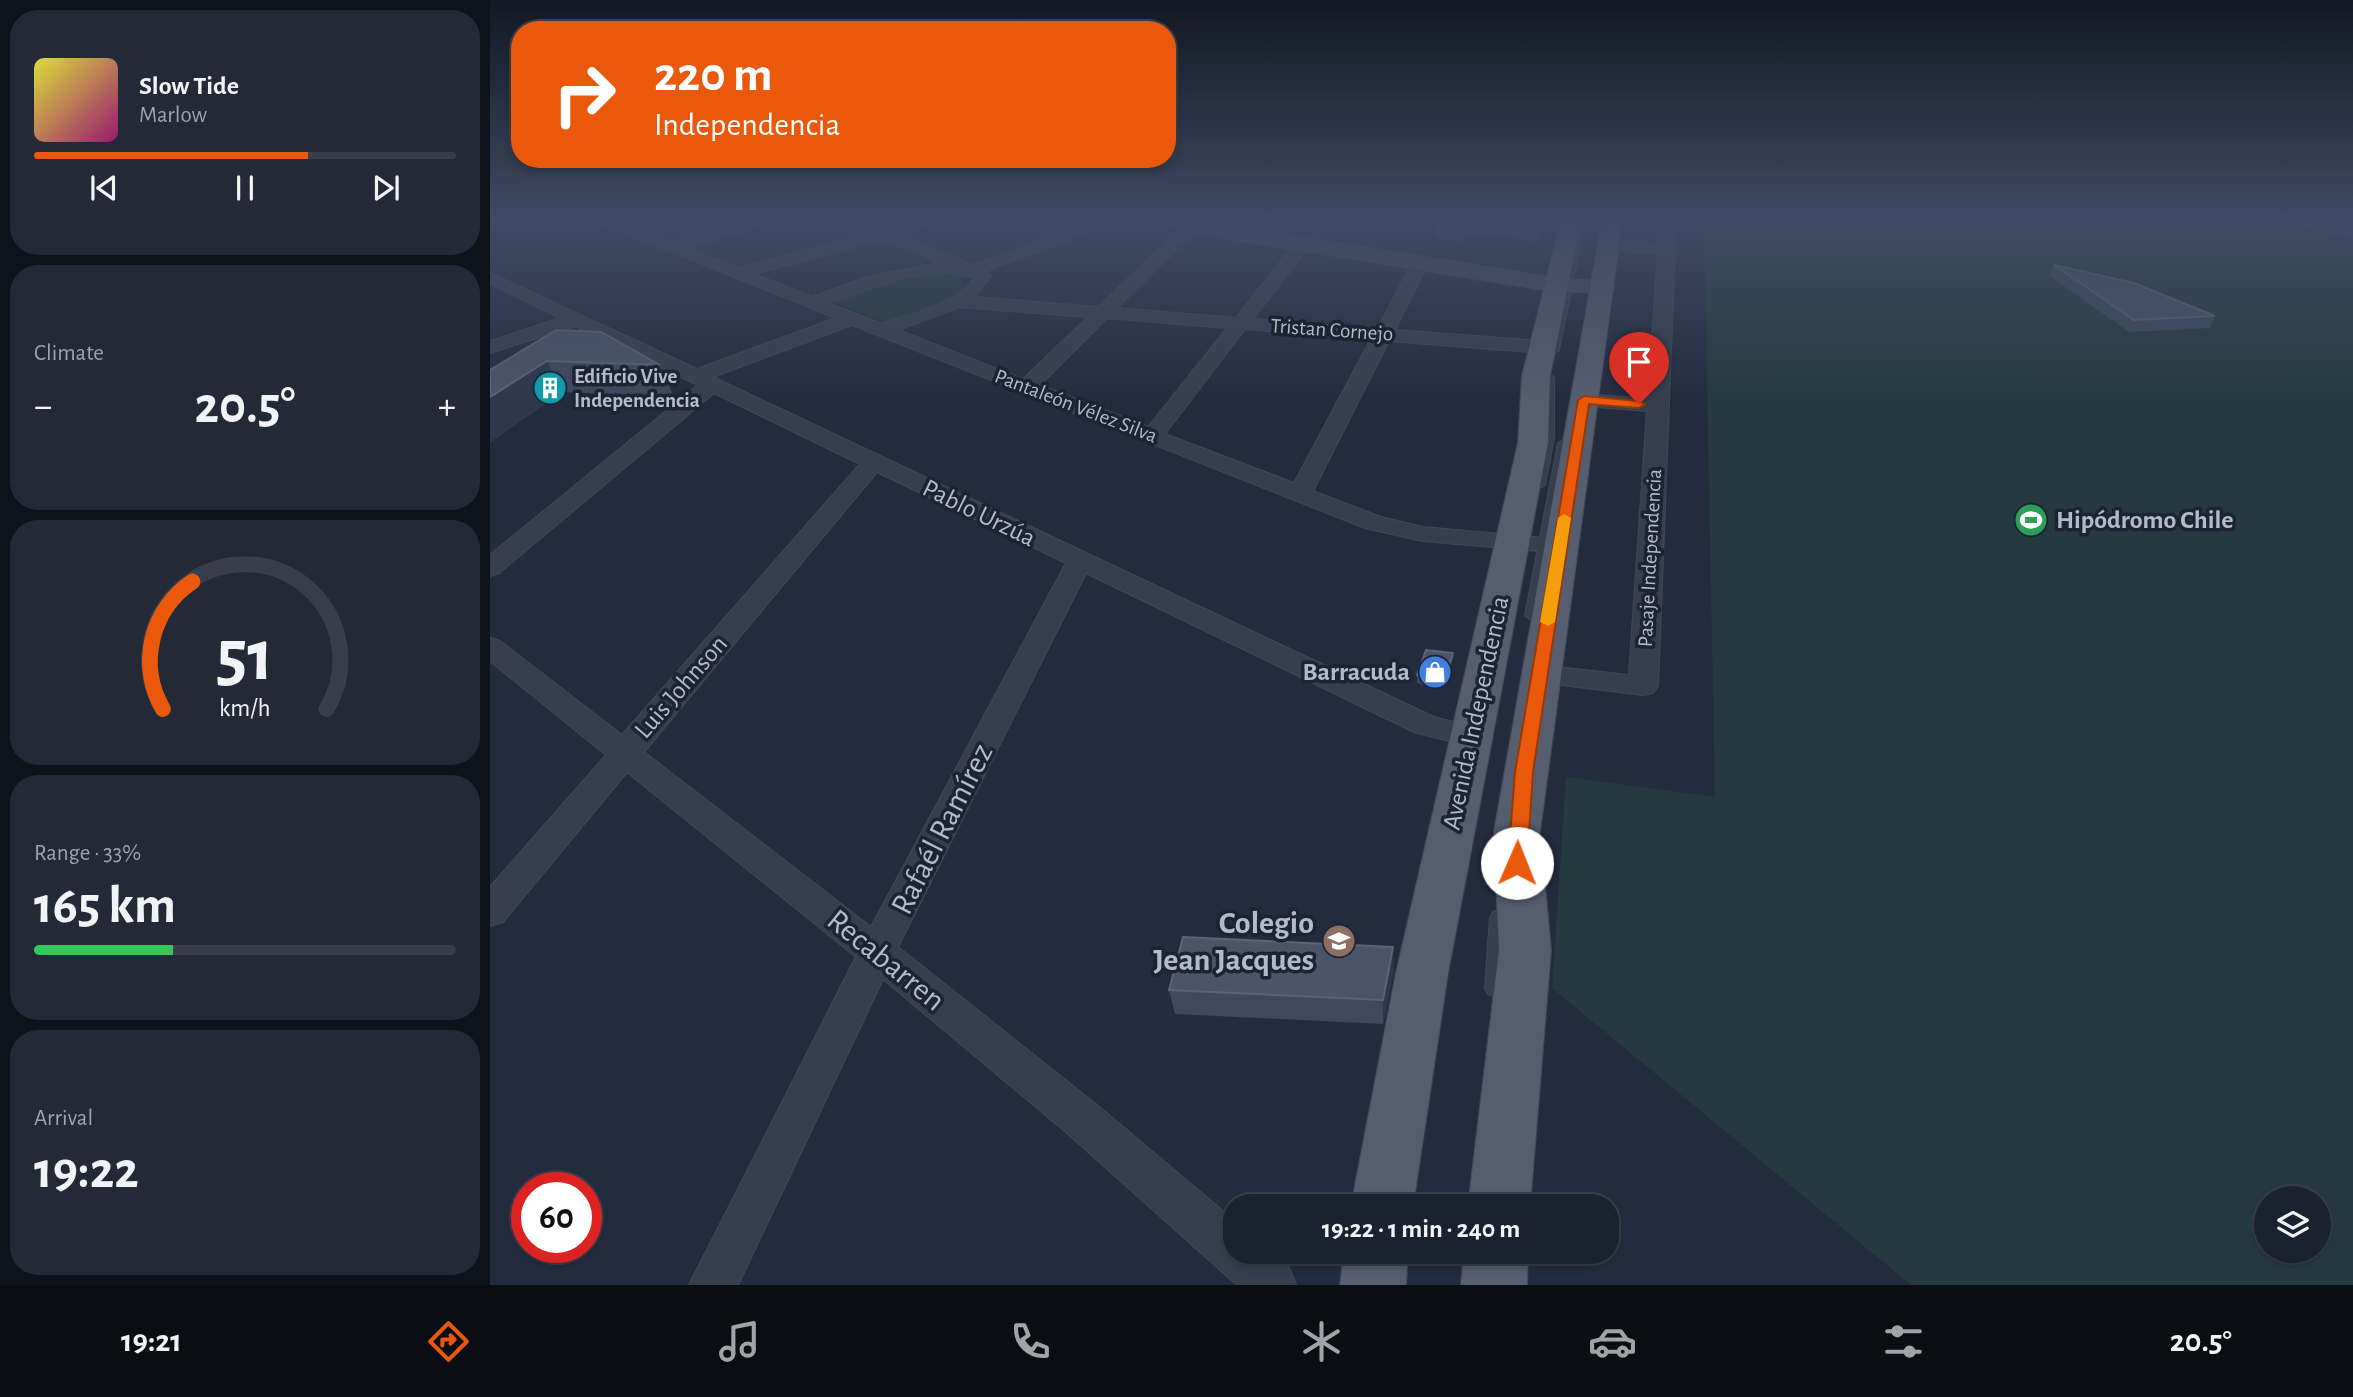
<!DOCTYPE html>
<meta charset="utf-8">
<style>
:root{--surface:#1a212f;--page:#232937;--text:#f1f3f6;--muted:#9fa3aa;--line:#383e4b;--accent:#ea580c}
body{margin:0;font-family:"Alegreya Sans",sans-serif;background:var(--page);color:var(--text);height:100vh;display:flex;flex-direction:column;font-size:26px;white-space:nowrap}
*{box-sizing:border-box;margin:0}
p{font-size:23px;color:var(--muted)}
.icon{flex:none;width:38px;height:38px;fill:none;stroke:currentColor;stroke-width:2;stroke-linecap:round;stroke-linejoin:round}
.map{position:relative;flex:1;overflow:hidden}
.sheet{display:flex;flex-direction:column;gap:10px;padding:10px;background:#0e121a;width:490px}
.sheet>*{flex:none}
.banner{position:absolute;left:21px;top:21px;width:665px;height:147px;border-radius:28px;box-shadow:0 4px 10px #0003,0 0 0 2px var(--line);background:#ea580c;color:#fff;overflow:hidden}
.tools{position:absolute;left:1764px;top:1186px;display:grid;gap:14px}
.tools a{display:grid;place-items:center;width:77px;height:77px;border-radius:50%;background:var(--surface);box-shadow:0 4px 10px #0003,0 0 0 2px var(--line);font-size:35px}
.speed{position:absolute;left:21px;top:1172px;display:flex;gap:14px;font-size:35px;font-weight:700;text-align:center}
.speed>*{display:grid;place-content:center;width:91px;height:91px;border-radius:50%;background:var(--surface);box-shadow:0 4px 10px #0003,0 0 0 2px var(--line);line-height:1}
.speed .limit{border:10px solid #d22;background:#fff;color:#111}
.pin{position:absolute;display:grid;place-items:center;width:60px;height:60px;color:#fff;margin:-72px -30px;border-radius:50% 50% 50% 0;rotate:-45deg;box-shadow:0 0 7px #0007}
.pin .icon{rotate:45deg}
.me{position:absolute;width:77px;margin:-38px;rotate:1deg;stroke-linejoin:round;filter:drop-shadow(0 0 5px #0008)}
.turn{display:flex;align-items:center;gap:24px;height:147px;padding:0 28px;font-size:32px}
.turn .icon{width:91px;height:91px;stroke-width:2.5}
.turn b{display:block;font-size:49px;line-height:60px}
.big{font-size:52px;font-weight:700;line-height:1.1}
.sheet .tile{flex:1;display:flex;flex-direction:column;justify-content:center;gap:10px;min-width:0;padding:0 24px;border-radius:28px;background:var(--page)}
.sheet .dial{align-items:center;gap:0}
.dial svg{height:182px;overflow:visible;fill:none;stroke:var(--line);stroke-width:7;stroke-linecap:round;text-anchor:middle}
.dial text{fill:var(--text);stroke:none}
.song{display:flex;align-items:center;gap:21px}
.cover{width:84px;height:84px;border-radius:10px;background:linear-gradient(135deg,hsl(60 70% 55%),hsl(320 70% 35%))}
.played{height:7px;border-radius:4px;background:linear-gradient(90deg,var(--accent) 65%,var(--line) 65%)}
.keys{display:flex;justify-content:space-around;direction:ltr}
.heat{display:flex;justify-content:space-between;align-items:center;font-size:38px;direction:ltr}
.charge{height:10px;border-radius:5px;background:linear-gradient(90deg,#34c759 33%,var(--line) 0)}
.trip{position:absolute;left:733px;top:1194px;width:396px;height:70px;border-radius:28px;background:var(--surface);box-shadow:0 4px 10px #0003,0 0 0 2px var(--line);font-weight:700;line-height:70px;text-align:center}
.tabs{display:flex;height:112px;justify-content:space-around;align-items:center;background:#0a0d13;color:var(--muted)}
.tabs .icon{width:49px;height:49px}
.tabs .current{color:var(--accent)}
.tabs b{font-size:32px;color:var(--text)}
main{display:flex;flex:1;min-height:0}
.map>svg:first-child{display:block}
.green{fill:#253a40;fill-rule:evenodd}
.lines{fill:none;stroke-linecap:round;stroke-linejoin:round}
.lane-casing{stroke:#404858;stroke-width:2}
.street-casing{stroke:#404858;stroke-width:2}
.secondary-casing{stroke:#404858;stroke-width:2}
.primary-casing{stroke:#404858;stroke-width:2}
.lane{fill:#373f4f;fill-rule:evenodd}
.street{fill:#373f4f;fill-rule:evenodd}
.secondary{fill:#454d62;fill-rule:evenodd}
.primary{fill:#555d6f;fill-rule:evenodd}
.wall{fill:#3e495d}
.shaded-wall{fill:#2e384c}
.building{fill:#4a5569;stroke:#5b6578;stroke-width:2}
.route{fill:#ea580c;stroke:#983908;stroke-width:2}
.slow{fill:#f59e0b}
.labels{text-anchor:middle;dominant-baseline:central;stroke-width:7;stroke-linejoin:round;paint-order:stroke}
.far-street-label{font-size:21px;fill:#b3baca;stroke:#1c2434}
.far-poi-label{font-size:21px;font-weight:bold;fill:#b3baca;stroke:#1c2434;text-anchor:start}
.street-label{font-size:26px;fill:#b3baca;stroke:#1c2434}
.poi-label{font-size:26px;font-weight:bold;fill:#b3baca;stroke:#1c2434;text-anchor:start}
.near-street-label{font-size:32px;fill:#b3baca;stroke:#1c2434}
.near-poi-label{font-size:32px;font-weight:bold;fill:#b3baca;stroke:#1c2434;text-anchor:end}
</style>
<main>
<section class="sheet">
<div class="tile">
<div class="song"><i class="cover"></i><div><b>Slow Tide</b><p>Marlow</p></div></div>
<div class="played"></div>
<div class="keys"><svg class="icon" aria-label="previous" viewBox="0 0 24 24"><path d="M18 5L8 12l10 7zM5 5v14"/></svg><svg class="icon" aria-label="pause" viewBox="0 0 24 24"><path d="M8 5v14M16 5v14"/></svg><svg class="icon" aria-label="next" viewBox="0 0 24 24"><path d="M6 5l10 7-10 7zM19 5v14"/></svg></div>
</div>
<div class="tile"><p>Climate</p>
<div class="heat"><a>−</a><b class="big">20.5°</b><a>+</a></div>
</div>
<div class="tile dial"><svg viewBox="0 0 100 80">
<path d="M14 69A42 42 0 1 1 86 69"/>
<path d="M14 69A42 42 0 0 1 27 13" stroke="#ea580c"/>
<text x="50" y="56" font-size="32" font-weight="700">51</text>
<text x="50" y="72" font-size="11">km/h</text>
</svg></div>
<div class="tile"><p>Range · 33%</p><b class="big">165 km</b><div class="charge"></div></div>
<div class="tile"><p>Arrival</p><b class="big">19:22</b></div>
</section>
<div class="map">
<svg width="1863" height="1285" viewBox="0 0 1863 1285">
<rect width="100%" height="100%" fill="#232c3f"/>
<g class="green">
<path d="M1214 221H1777L1863 242V1285H1421L1062 988 1076 777 1225 797ZM1776 1199H1829V1251H1776Z"/>
<polygon points="446,272 459,271 472,276 474,288 444,308 398,324 337,299 388,284"/>
</g>
<g class="lines">
<defs>
<g id="lane">
<polygon points="1087,221 1095,221 1069,350 1064,353 1059,350"/>
<polygon points="1640,221 1653,221 1667,226 1663,228"/>
<polygon points="1059,374 1064,377 1064,437 1055,485 1049,488 1043,485 1054,437 1054,377"/>
<polygon points="1073,440 1078,443 1049,616 1042,620 1035,616 1068,443"/>
<polygon points="1009,910 1015,912 1018,917 1015,988 1012,994 1005,996 998,994 995,988 1000,917 1003,912"/>
</g>
<g id="street">
<path d="M105 221H127L183 243 262 221H287L197 248 249 268 381 233 357 221H378L397 229 427 221H452L411 235 483 265 607 221H629L496 271 501 276 485 297 608 307 697 223 702 221 710 226 707 229 627 308 746 318 806 242 812 240 820 245 763 319 887 329 922 264 930 259 938 264 905 330 1052 341 1061 347 1052 353 899 341 823 491 891 517 933 527 1079 540 1083 545 1079 550 1070 553 933 541 875 528 362 325 223 377 944 717 993 730 997 737 993 744 982 747 924 732 596 573 408 947 607 1105 746 1222V1251H779L799 1268 806 1285H747L577 1133 393 979 248 1285H199L366 957 137 772 13 922 0 926V887L116 755 0 661V638L10 641 132 735 370 464 224 393 9 573 0 576V555L208 385 85 326 0 353V341L70 318 0 284V273L207 369 346 318ZM394 239 449 263 377 277 322 297 264 274ZM459 272 484 278C468 305 419 314 392 324L338 303 411 278ZM469 307 598 317 533 379 408 330ZM617 318 737 328 658 427 550 385ZM755 329 881 339 804 483 675 434ZM387 472 576 563 381 927 154 752Z"/>
<path d="M1020 221 1085 224 1088 227C1079 234 1029 228 1020 221Z"/>
<polygon points="1170,221 1186,221 1168,686 1163,693 1153,695 1039,681 1035,674 1039,667 1049,665 1139,675 1157,411 1094,406 1084,400 1094,394 1158,399 1168,253 1119,251 1111,246 1119,241 1169,244"/>
</g>
<g id="secondary">
<polygon points="674,221 713,221 1067,278 1121,282 1125,287 1121,292 1067,292 744,240 677,225"/>
<polygon points="1804,221 1840,221 1863,227 1863,239 1807,225"/>
</g>
<g id="primary">
<polygon points="1071,221 1091,221 1060,376 1058,443 958,973 923,1206 861,1206 906,973 1028,443 1032,376"/>
<polygon points="1112,221 1132,221 1050,832 1061,950 1040,1206 978,1206 1009,950 1004,832"/>
<polygon points="854,1251 918,1251 916,1285 850,1285"/>
<polygon points="974,1251 1038,1251 1037,1285 971,1285"/>
</g>
</defs>
<use href="#lane" class="lane-casing"/>
<use href="#street" class="street-casing"/>
<use href="#secondary" class="secondary-casing"/>
<use href="#primary" class="primary-casing"/>
<use href="#lane" class="lane"/>
<use href="#street" class="street"/>
<use href="#secondary" class="secondary"/>
<use href="#primary" class="primary"/>
</g>
<g class="wall">
<polygon points="952,221 1054,221 1054,232 1047,241 979,234 972,241 946,238 946,227"/>
<polygon points="1564,265 1725,316 1720,328 1639,332 1560,276"/>
<polygon points="66,330 170,365 184,397 73,392 0,442"/>
<polygon points="963,653 962,661 955,684 945,689 927,683 927,675"/>
<polygon points="904,971 893,1024 685,1014 679,990"/>
</g>
<g class="shaded-wall">
<polygon points="1054,221 1054,232 1047,241 1048,230"/>
<polygon points="979,223 979,234 972,241 972,230"/>
<polygon points="57,361 73,392 0,442 0,397"/>
<polygon points="963,653 962,661 955,684 945,689 946,681"/>
<polygon points="903,947 904,971 893,1024 893,1000"/>
</g>
<g class="building">
<polygon points="952,221 1054,221 1048,230 979,223 972,230 946,227"/>
<polygon points="1564,265 1644,283 1725,316 1644,320"/>
<polygon points="66,330 111,332 170,365 57,361 0,397 0,370"/>
<polygon points="936,650 963,653 956,676 946,681 927,675"/>
<polygon points="693,937 903,947 893,1000 679,990"/>
</g>
<linearGradient id="sky" x2="0" y2="1"><stop stop-color="#131823"/><stop offset="0.55" stop-color="#3f4b63"/><stop offset="1" stop-color="#3f4b63" stop-opacity="0"/></linearGradient>
<rect width="1863" height="401" fill="url(#sky)"/>
<polygon class="route" points="1094,396 1149,401 1155,404 1149,408 1099,404 1043,772 1037,863 1034,868 1020,868 1018,863 1025,772 1088,400"/>
<polygon class="slow" points="1074,514 1081,518 1065,622 1058,626 1050,622 1068,518"/>
<defs>
<symbol id="building-disc" viewBox="-11 -11 22 22"><circle r="9.5" fill="#0f9aa8" stroke="#1c2434"/><path d="M-4-6H4V6H1V3H-1V6H-4ZM-2.5-4.3h1.7v1.8h-1.7ZM.8-4.3h1.7v1.8H.8ZM-2.5-1h1.7V.8h-1.7ZM.8-1h1.7V.8H.8Z" fill="#fff"/></symbol>
<symbol id="stadium-disc" viewBox="-11 -11 22 22"><circle r="9.5" fill="#2e9e5b" stroke="#1c2434"/><path d="M0-5a6.5 5 0 1 0 0 10a6.5 5 0 1 0 0-10ZM-3.5-1.8h7v3.6h-7Z" fill="#fff"/></symbol>
<symbol id="shop-disc" viewBox="-11 -11 22 22"><circle r="9.5" fill="#3f7fe0" stroke="#1c2434"/><path d="M-5-2.5h2.3a2.7 3.5 0 0 1 5.4 0H5L5.5 6h-11ZM-1.5-2.5h3a1.5 2.3 0 0 0-3 0Z" fill="#fff"/></symbol>
<symbol id="school-disc" viewBox="-11 -11 22 22"><circle r="9.5" fill="#8d6e63" stroke="#1c2434"/><path d="M0-5L7-2L0 1L-7-2ZM-4 1L0 2.5L4 1V4Q0 6-4 4Z" fill="#fff"/></symbol>
</defs>
<g fill-rule="evenodd">
<use href="#building-disc" x="41" y="369" width="38" height="38"/>
<use href="#stadium-disc" x="1522" y="501" width="38" height="38"/>
<use href="#shop-disc" x="926" y="653" width="38" height="38"/>
<use href="#school-disc" x="830" y="922" width="38" height="38"/>
</g>
<g class="labels">
<g class="far-street-label">
<text transform="translate(842 330) rotate(4)">Tristan Cornejo</text>
<text transform="translate(586 406) rotate(21)">Pantaleón Vélez Silva</text>
<text transform="translate(1160 558) rotate(-87)">Pasaje Independencia</text>
</g>
<g class="far-poi-label">
<text x="84" y="376">Edificio Vive<tspan x="84" dy="24">Independencia</tspan></text>
</g>
<g class="street-label">
<text transform="translate(489 513) rotate(26)">Pablo Urzúa</text>
<text transform="translate(191 687) rotate(-49)">Luis Johnson</text>
<text transform="translate(986 713) rotate(-78)">Avenida Independencia</text>
</g>
<g class="poi-label">
<text x="1566" y="520">Hipódromo Chile</text>
<text x="920" y="672" text-anchor="end">Barracuda</text>
</g>
<g class="near-street-label">
<text transform="translate(452 829) rotate(-63)">Rafaél Ramírez</text>
<text transform="translate(396 960) rotate(39)">Recabarren</text>
</g>
<g class="near-poi-label">
<text x="824" y="923">Colegio<tspan x="824" dy="37">Jean Jacques</tspan></text>
</g>
</g>
</svg>
<div class="tools">
<a><svg class="icon" aria-label="layers" viewBox="0 0 24 24"><path d="M12 4l9 5-9 5-9-5zM3 14l9 5 9-5"/></svg></a>
</div>
<div class="speed"><div class="limit">60</div></div>
<div class="pin" style="left:1149px;top:404px;background:#d93025"><svg class="icon" aria-label="arrive" viewBox="0 0 24 24"><path d="M6 21V4h12l-3 4 3 4H6"/></svg></div>
<svg class="me" style="left:1027px;top:863px" viewBox="-20 -20 40 40"><circle r="19" fill="#fff"/><path d="M0-13L10 11 0 6-10 11z" fill="#ea580c"/></svg>
<div class="trip">19:22 · 1 min · 240 m</div>
<div class="banner">
<div class="turn"><svg class="icon" aria-label="right" viewBox="0 0 24 24"><path d="M7 20v-9h11M14 6l5 5-5 5"/></svg><div><b>220 m</b>Independencia</div></div>
</div>
</div>
</main>
<nav class="tabs">
<b>19:21</b>
<svg class="icon current" aria-label="directions" viewBox="0 0 24 24"><path d="M12 3l9 9-9 9-9-9zM9 14v-3h6M13 9l2 2-2 2"/></svg>
<svg class="icon" aria-label="music" viewBox="0 0 24 24"><path d="M9 18V5l10-2v13"/><circle cx="6" cy="18" r="3"/><circle cx="16" cy="16" r="3"/></svg>
<svg class="icon" aria-label="phone" viewBox="0 0 24 24"><path d="M5 4h4l2 5-3 2q2 4 5 5l2-3 5 2v4C11 20 4 13 5 4z"/></svg>
<svg class="icon" aria-label="climate" viewBox="0 0 24 24"><path d="M12 3v18M4 7l16 10M4 17L20 7"/></svg>
<svg class="icon" aria-label="car" viewBox="0 0 24 24"><path d="M5 17H2v-5l4-1 3-4h7l3 4 3 1v5h-3M9 17h6M6 11h13"/><circle cx="7" cy="17" r="2"/><circle cx="17" cy="17" r="2"/></svg>
<svg class="icon" aria-label="filters" viewBox="0 0 24 24"><path d="M4 7h16M4 17h16"/><circle cx="9" cy="7" r="2"/><circle cx="15" cy="17" r="2"/></svg>
<b>20.5°</b>
</nav>
